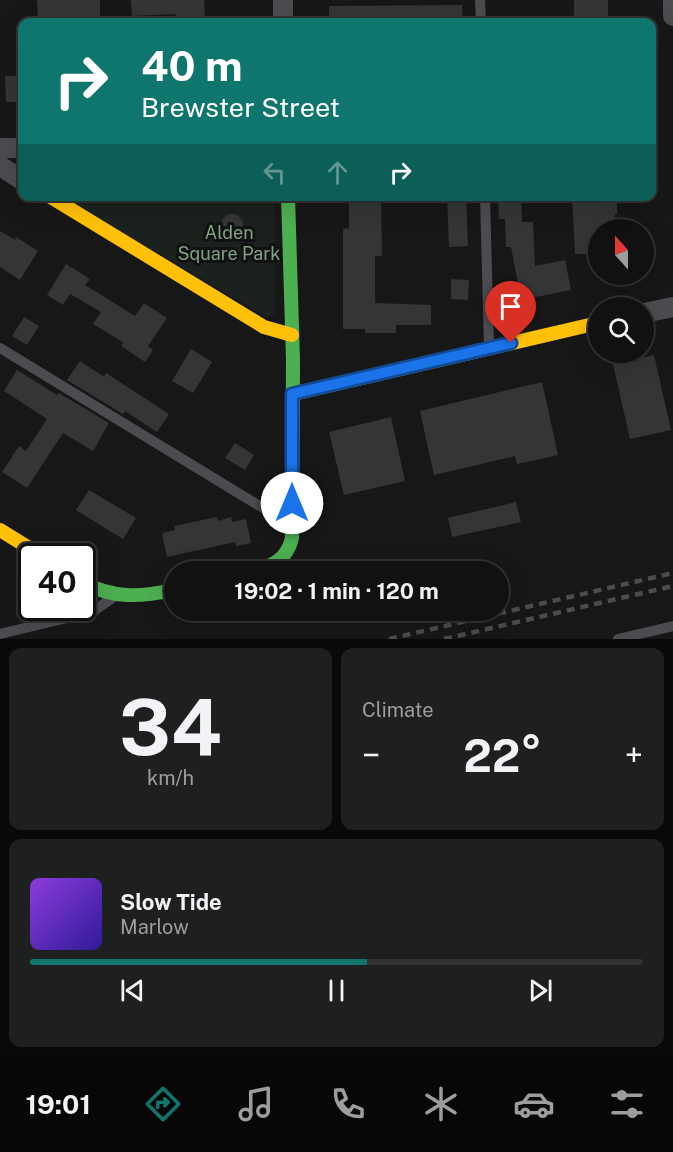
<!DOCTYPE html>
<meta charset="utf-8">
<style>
:root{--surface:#111;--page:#1e1f1f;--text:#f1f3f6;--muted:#9c9d9f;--line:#303131;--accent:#0f766e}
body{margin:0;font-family:"Public Sans",sans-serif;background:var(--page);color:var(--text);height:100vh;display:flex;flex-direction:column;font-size:22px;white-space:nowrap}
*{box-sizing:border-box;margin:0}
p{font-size:20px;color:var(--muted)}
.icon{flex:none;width:33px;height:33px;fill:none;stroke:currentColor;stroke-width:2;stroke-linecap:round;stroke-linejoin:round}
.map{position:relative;height:639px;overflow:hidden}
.side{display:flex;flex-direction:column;gap:9px;padding:9px;background:#090909;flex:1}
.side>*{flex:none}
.hud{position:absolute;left:18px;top:18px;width:638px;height:183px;border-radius:12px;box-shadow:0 6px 24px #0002,0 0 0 2px var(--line);background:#0f766e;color:#fff;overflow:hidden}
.needle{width:39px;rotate:339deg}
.fabs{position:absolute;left:588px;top:219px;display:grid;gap:12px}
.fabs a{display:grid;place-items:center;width:66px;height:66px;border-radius:50%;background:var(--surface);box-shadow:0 6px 24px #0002,0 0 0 2px var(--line);font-size:30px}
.speed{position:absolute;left:18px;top:543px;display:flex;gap:12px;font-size:30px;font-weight:700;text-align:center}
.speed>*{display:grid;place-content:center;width:78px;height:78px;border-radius:50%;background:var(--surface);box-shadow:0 6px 24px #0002,0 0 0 2px var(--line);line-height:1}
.speed .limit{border:3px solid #111;border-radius:9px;background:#fff;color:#111}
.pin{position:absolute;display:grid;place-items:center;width:51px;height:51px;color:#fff;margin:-62px -26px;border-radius:50% 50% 50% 0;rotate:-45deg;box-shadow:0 0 6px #0007}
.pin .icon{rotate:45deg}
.me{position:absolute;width:66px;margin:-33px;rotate:0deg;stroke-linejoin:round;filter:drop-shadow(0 0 4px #0008)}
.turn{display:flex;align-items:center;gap:21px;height:126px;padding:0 24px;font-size:27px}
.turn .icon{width:78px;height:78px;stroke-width:2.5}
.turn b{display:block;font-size:42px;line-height:51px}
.lanes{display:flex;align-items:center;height:57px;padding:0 24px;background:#0003;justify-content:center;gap:30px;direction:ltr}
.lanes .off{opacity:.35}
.big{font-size:45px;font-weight:700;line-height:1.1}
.side .tile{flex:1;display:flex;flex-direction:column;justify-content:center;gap:9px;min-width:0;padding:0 21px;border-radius:12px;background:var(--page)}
.side .dial{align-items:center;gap:0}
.dial b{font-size:78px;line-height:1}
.song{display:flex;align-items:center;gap:18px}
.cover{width:72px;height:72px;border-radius:9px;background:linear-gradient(135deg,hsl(270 70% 55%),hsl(250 70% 35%))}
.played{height:6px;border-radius:3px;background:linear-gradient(90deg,var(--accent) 55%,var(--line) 55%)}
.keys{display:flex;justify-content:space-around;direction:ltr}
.heat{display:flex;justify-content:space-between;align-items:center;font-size:33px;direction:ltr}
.side .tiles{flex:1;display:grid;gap:9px;grid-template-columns:1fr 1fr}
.tile:last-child{grid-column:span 2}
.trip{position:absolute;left:164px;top:561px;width:345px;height:60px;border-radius:30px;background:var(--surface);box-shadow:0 6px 24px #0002,0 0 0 2px var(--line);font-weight:700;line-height:60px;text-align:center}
.menu{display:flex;height:96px;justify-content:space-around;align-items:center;background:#070707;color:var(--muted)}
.menu .icon{width:42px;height:42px}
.menu .active{color:var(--accent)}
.menu b{font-size:27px;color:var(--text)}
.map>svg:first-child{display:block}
.green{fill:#1b211c}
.building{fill:#343537}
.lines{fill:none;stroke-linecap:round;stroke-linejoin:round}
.lane{stroke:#4b4c50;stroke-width:10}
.street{stroke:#4b4c50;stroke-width:20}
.fast{stroke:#4caf50;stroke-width:14}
.slow{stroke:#ffc107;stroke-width:14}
.rail{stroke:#4b4c4f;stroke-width:4.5;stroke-dasharray:8 6;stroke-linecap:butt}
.route-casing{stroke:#114b97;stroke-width:15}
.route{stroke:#1a73e8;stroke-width:10}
.labels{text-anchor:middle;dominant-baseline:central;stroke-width:6;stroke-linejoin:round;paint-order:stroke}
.park-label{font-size:18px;fill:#7fa381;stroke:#111113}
</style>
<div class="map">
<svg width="673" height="639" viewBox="0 0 673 639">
<rect width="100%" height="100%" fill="#171717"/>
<polygon class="green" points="62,197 275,197 275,314 267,317"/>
<g class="building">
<polygon points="37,0 100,0 100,16 56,18 57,22 38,22"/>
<polygon points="131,0 204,0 205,19 177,21 176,14 132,16"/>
<polygon points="574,0 608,0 608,21 574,22"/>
<polygon points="462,5 463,22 329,22 329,6"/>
<polygon points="5,76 22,76 22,102 6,102"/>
<polygon points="349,196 381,196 382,256 375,256 375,303 431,305 431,325 396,325 396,333 365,333 365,329 343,329 343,229 349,228"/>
<polygon points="447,196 466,196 468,246 449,247"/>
<polygon points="498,196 521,196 522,222 533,222 535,266 565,260 571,290 521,300 511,247 506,247 505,219 499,219"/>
<polygon points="572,196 617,196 617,214 615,214 615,230 598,230 598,254 575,254"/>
<circle cx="232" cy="225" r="11"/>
<polygon points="0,231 15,240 16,237 38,251 20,280 0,267"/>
<polygon points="66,264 90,279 85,285 135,316 144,303 167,318 148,346 153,350 145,362 121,346 123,342 93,324 101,312 70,294 63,305 47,295"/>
<polygon points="451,279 469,280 468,300 451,299"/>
<polygon points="24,317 39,326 27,345 12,336"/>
<polygon points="191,349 212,362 193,393 172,381"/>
<polygon points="654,355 671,430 630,439 613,364"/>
<polygon points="80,361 104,377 106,373 169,414 157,432 125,411 123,414 67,380"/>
<polygon points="17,370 57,395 59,393 109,423 93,451 63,433 27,488 2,472 19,446 26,451 47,419 4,391"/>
<polygon points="542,382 558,455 517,464 515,456 434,475 420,411"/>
<polygon points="391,417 405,481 344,495 329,432"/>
<polygon points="235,443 254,455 245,470 225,458"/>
<polygon points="89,490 136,518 123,539 76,510"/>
<polygon points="516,502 521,522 452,537 448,518"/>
<polygon points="217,517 218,521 231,517 232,522 246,519 251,543 236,546 235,542 167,557 162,533 175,530 174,526"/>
</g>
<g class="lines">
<g class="lane">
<polyline points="480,0 481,22"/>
<polyline points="485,196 489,348"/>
<polyline points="0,348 289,524"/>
<polyline points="0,634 92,612 111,599"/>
<polyline points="618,639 673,626"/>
</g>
<g class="street">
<polyline points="283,0 283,22"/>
<polyline points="673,0 673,16"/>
<polyline points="0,148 22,148"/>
<polyline points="0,166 22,180"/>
<polyline points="644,313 673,307"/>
</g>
<g class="fast">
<path d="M252 572C272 566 287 560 292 538L293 360 288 196"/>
<path d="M82 582C113 599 140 597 174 590"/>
</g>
<g class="slow">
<polyline points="49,196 264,327 292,335"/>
<polyline points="293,394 598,323"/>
<polyline points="0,530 42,556"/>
</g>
<g class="rail">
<polyline points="389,639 673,573"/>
<polyline points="444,639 673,586"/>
</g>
</g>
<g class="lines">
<defs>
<polyline id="route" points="292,503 292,394 511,343"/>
</defs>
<use href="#route" class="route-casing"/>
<use href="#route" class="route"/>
</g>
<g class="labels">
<g class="park-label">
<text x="229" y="232">Alden<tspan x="229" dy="21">Square Park</tspan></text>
</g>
</g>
</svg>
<div class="fabs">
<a><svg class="needle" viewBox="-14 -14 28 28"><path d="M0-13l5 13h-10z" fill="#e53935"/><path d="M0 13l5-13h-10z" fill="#9c9d9f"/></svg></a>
<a><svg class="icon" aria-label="search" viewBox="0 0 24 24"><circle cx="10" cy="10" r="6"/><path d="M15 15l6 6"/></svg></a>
</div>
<div class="speed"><div class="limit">40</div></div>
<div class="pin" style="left:511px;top:343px;background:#d93025"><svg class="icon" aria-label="arrive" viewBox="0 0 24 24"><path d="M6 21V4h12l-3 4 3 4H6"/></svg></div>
<svg class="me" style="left:292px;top:503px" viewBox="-20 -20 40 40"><circle r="19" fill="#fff"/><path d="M0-13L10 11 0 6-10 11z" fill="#1a73e8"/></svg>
<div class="trip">19:02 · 1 min · 120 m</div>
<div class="hud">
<div class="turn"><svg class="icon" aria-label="right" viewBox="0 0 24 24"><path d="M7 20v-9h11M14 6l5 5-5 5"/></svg><div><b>40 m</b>Brewster Street</div></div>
<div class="lanes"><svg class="icon off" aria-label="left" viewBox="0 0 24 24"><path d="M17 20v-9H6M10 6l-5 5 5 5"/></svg><svg class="icon off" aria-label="ahead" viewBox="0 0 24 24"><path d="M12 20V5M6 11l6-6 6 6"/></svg><svg class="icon" aria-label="right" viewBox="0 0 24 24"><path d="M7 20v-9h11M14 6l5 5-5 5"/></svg></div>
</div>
</div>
<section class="side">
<div class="tiles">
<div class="tile dial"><b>34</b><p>km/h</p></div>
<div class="tile"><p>Climate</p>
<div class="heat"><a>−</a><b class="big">22°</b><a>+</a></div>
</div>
<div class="tile">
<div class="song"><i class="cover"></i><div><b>Slow Tide</b><p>Marlow</p></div></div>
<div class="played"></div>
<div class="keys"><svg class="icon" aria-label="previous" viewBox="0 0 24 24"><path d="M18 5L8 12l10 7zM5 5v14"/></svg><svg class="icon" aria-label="pause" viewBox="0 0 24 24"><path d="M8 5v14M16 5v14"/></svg><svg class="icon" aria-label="next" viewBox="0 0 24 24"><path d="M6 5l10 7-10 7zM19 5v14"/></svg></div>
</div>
</div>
</section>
<nav class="menu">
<b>19:01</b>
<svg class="icon active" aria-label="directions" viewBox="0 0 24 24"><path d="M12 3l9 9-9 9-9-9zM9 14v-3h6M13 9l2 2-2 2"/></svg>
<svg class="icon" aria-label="music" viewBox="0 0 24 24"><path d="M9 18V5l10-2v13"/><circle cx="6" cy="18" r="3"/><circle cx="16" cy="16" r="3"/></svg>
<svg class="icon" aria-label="phone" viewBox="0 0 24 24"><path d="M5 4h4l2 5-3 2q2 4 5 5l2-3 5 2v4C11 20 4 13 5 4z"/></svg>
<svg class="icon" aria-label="climate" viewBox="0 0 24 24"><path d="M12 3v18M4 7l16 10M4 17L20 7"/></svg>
<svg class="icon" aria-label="car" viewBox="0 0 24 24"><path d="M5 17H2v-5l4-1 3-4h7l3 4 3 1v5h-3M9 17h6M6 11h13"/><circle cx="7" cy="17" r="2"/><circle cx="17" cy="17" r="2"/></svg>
<svg class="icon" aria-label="filters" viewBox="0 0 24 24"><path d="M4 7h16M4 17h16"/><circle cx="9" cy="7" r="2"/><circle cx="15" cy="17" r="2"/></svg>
</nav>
